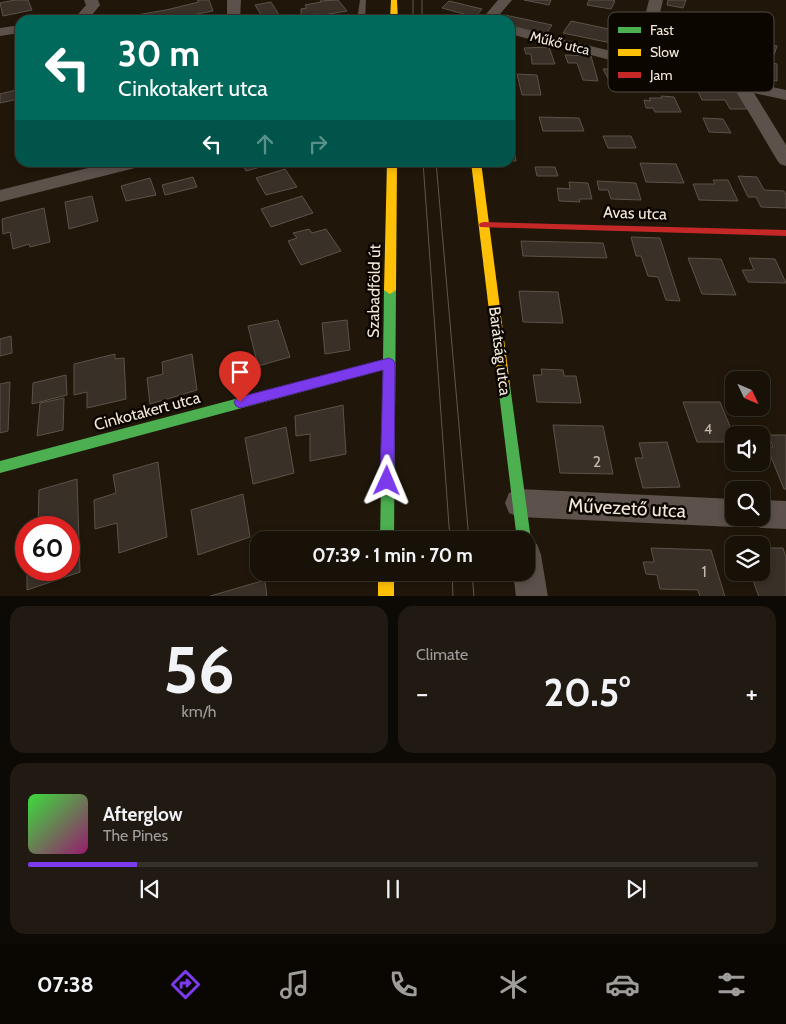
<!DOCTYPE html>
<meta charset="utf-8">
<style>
:root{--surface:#181108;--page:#211a12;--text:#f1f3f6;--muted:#9f9d9c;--line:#363129;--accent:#7c3aed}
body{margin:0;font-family:Cabin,sans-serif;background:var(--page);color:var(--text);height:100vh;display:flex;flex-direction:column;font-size:19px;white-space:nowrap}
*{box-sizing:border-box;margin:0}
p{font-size:16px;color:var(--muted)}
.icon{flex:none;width:28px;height:28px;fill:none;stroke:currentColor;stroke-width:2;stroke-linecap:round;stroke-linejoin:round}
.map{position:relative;height:596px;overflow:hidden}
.drawer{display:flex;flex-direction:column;gap:10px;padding:10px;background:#0d0904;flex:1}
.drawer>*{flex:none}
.guide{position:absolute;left:15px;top:15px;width:500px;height:152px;border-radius:15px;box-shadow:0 2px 8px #0003,0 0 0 1px var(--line);background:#00695c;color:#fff;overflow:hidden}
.needle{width:32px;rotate:134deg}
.fabs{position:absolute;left:725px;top:371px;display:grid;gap:10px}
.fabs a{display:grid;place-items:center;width:45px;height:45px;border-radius:10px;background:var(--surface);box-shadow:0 2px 8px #0003,0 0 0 1px var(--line);font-size:25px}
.speed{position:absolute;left:15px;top:516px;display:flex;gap:10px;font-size:25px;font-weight:700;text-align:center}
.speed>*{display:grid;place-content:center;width:65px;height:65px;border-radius:50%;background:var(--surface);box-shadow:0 2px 8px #0003,0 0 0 1px var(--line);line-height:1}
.speed .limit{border:8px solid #d22;background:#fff;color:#111}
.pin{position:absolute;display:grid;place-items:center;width:42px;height:42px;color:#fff;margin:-51px -21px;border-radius:50% 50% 50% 0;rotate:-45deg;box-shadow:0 0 5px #0007}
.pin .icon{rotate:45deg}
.me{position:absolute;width:55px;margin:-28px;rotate:1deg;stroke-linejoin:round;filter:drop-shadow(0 0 4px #0008)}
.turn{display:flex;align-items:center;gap:18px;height:105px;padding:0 20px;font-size:22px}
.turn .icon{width:65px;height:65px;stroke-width:2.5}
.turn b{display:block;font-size:35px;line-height:42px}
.lanes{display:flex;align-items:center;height:48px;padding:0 20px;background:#0003;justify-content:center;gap:25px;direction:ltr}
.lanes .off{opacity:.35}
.big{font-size:38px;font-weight:700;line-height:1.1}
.drawer .tile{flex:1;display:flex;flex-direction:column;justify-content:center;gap:8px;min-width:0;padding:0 18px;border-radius:15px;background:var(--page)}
.drawer .dial{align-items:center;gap:0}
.dial b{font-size:65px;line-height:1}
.song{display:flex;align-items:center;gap:15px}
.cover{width:60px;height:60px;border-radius:8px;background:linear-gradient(135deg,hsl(120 70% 55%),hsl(320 70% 35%))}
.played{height:5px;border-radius:2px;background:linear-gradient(90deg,var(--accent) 15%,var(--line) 15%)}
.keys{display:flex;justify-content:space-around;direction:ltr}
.heat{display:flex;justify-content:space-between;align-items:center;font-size:28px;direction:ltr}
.drawer .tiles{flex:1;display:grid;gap:10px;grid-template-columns:1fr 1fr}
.tile:last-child{grid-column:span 2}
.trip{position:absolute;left:250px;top:531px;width:285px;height:50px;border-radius:15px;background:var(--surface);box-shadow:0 2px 8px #0003,0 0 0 1px var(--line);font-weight:700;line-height:50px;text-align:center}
.dock{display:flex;height:80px;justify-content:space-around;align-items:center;background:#0a0703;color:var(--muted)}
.dock .icon{width:35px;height:35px}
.dock .on{color:var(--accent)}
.dock b{font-size:22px;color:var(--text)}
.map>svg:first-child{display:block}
.building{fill:#393028;stroke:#5b5249}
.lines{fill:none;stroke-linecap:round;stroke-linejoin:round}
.lane{fill:#5c514b;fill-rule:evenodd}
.street{fill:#5c514b;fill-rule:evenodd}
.fast{fill:#4caf50;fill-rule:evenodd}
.slow{fill:#ffc107;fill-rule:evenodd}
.jam{fill:#c62828;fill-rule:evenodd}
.tram{stroke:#5f5750;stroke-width:1}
.route{fill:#7c3aed;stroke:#51269a}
.labels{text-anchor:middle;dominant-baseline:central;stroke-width:5;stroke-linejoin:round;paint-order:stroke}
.far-street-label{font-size:14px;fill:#f3e9db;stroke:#0c0601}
.number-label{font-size:14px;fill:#c4bbae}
.street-label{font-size:16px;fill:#f3e9db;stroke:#0c0601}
.near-number-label{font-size:16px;fill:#c4bbae}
.near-street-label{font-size:19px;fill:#f3e9db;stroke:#0c0601}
.key{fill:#0c0601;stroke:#514a42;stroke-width:1}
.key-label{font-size:14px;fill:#f3e9db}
</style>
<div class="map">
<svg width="786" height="597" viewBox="0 0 786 597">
<rect width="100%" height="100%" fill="#20170a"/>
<g class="building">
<polygon points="15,0 28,0 32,10 3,16 0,3"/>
<polygon points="197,0 209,0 213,11 166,20 120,20 119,18 166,10 199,2"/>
<polygon points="338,0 347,11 317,16 316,14 301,16 301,9 307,8 305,5 321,2 320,1"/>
<polygon points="524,0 551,0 549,5"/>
<polygon points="589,0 612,0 615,1 611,9 587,5"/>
<polygon points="668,0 686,0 683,8 667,5"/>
<polygon points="449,1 482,9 475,17 442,8"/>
<polygon points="271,2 279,15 263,18 255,5"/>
<polygon points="505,15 552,25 546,34 510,26 510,20 500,20"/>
<polygon points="571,21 618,31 611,43 563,33"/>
<polygon points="760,42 777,46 774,55 758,51"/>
<polygon points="549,47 555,64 532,64 531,54 526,54 524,48"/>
<polygon points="565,55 591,56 598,81 583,80 577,63 568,63"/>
<polygon points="753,59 777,64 777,81 753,76"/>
<polygon points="603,69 629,69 636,87 621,87 620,82 610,82"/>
<polygon points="517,74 537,75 541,95 522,95"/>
<polygon points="696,87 734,87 747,109 730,109 725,100 702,100"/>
<polygon points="16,90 19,99 0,103 0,94"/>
<polygon points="661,96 674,97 681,112 655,112 653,108 646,108 644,100 651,101 649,98 662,98"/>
<polygon points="539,117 579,118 584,131 543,131"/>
<polygon points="703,118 723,119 731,133 709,132"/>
<polygon points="603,136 631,136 636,148 608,148"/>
<polygon points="510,137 512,137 516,161 510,161"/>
<polygon points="241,162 278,162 246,171"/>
<polygon points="640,163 676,164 684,183 646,182"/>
<polygon points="535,167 555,167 558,176 537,176"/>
<polygon points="285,169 297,187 266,195 256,178"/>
<polygon points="738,176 757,177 764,190 784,191 786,195 786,208 761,207 756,197 748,197"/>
<polygon points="193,177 197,187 165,195 162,185"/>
<polygon points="150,178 156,195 126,201 121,186"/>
<polygon points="713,180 728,180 738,201 699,200 693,184 715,184"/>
<polygon points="597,181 636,183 641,200 611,199 608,190 599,190"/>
<polygon points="569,182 588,183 592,199 579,199 580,202 559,201 557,188 570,189"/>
<polygon points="92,196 98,221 69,229 65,202"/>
<polygon points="302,196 313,213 271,227 261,209"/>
<polygon points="44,208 50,242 30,247 29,244 13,249 10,232 3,234 2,219"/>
<polygon points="309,229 312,233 326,229 341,251 301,265 288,241 297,238 293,233"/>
<polygon points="631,237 660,238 680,301 666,300 658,277 648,276 641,256 636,256"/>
<polygon points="521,241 603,243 607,258 523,256"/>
<polygon points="688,258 721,259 736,295 702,294"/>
<polygon points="749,258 775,259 786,283 748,282 742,270 754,270"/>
<polygon points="519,291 558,292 563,323 523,322"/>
<polygon points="278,320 290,357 258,366 248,326"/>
<polygon points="347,320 350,350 325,354 322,323"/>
<polygon points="11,336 12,353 0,356 0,339"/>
<polygon points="115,354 115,359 124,358 126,399 87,408 87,392 74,395 74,364"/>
<polygon points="192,354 197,390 150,404 147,378 163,374 162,362"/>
<polygon points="541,369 563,370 564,376 576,376 581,403 537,402 533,375 542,375"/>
<polygon points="66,375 67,395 32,404 33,383"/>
<polygon points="10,382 8,431 0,433 0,384"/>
<polygon points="64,398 63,430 37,436 40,403"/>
<polygon points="683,402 720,402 734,436 734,442 697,442"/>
<polygon points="343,405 346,454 310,461 310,434 296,436 295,416"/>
<polygon points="553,425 603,426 613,474 560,473"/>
<polygon points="286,427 294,473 253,484 245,438"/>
<polygon points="768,435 786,435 786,489 784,489 767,447 773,447"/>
<polygon points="667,442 680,487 643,488 635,458 643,458 639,443"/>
<polygon points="158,462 167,537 119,553 117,523 95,529 94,500 116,493 113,475"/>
<polygon points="77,479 80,572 27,590 27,570 69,570 69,528 38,528 39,490"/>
<polygon points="243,494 250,537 198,555 191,510"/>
<polygon points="651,548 711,550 725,597 700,597 698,590 660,589 657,575 646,574 643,562 654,562"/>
<polygon points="761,548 783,548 786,557 786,597 759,597 750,572 761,572"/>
<polygon points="265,580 267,597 207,597"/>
</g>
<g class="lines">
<polygon class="lane" points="360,0 366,0 365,20 357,20"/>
<g class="street">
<polygon points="84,0 98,0 100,5 88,20 73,20 86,5"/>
<polygon points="227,0 241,0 240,20 216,20 218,17 227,15"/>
<polygon points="498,0 512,0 495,20 481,20"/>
<polygon points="649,0 663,0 649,60 786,90 786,100 754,93 786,145 786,166 780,164 777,160 735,89 641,68 510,34 510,26 635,57"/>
<polygon points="20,25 20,33 0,36 0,28"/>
<polygon points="112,162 146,162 143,166 0,202 0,190"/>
<polygon points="519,489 734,499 734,518 747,518 744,523 734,527 519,517 509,513 505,503 509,493"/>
<polygon points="761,500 786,501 786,529 761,528 751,524 748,518 761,518"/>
<polygon points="526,540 537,544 541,555 548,597 516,597 513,572 526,572"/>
</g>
<g class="fast">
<polygon points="390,286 396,290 394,540 380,540 383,370 0,473 0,461 383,360 384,290"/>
<polygon points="504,380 508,381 510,385 531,540 529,545 526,546 526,540 517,540 498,385 500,381"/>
</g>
<g class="slow">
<polygon points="391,0 397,0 398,20 390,20"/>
<polygon points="387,162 397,162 396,290 390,294 384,290"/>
<polygon points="471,162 481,162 510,385 508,389 504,390 500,389 498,385"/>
<rect x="378" y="572" width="16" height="25"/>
</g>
<polygon class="jam" points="484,222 786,230 786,236 480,227 479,225 480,223"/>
<g class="tram">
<polyline points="413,0 413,20"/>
<polyline points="422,0 422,20"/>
<polyline points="423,162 450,540"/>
<polyline points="436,162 469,540"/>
<polyline points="452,572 453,597"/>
<polyline points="472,572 474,597"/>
</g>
</g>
<polygon class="route" points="389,358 393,360 395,363 394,481 392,486 387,488 382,486 380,481 383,370 240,408 236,406 234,402 236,399 240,397"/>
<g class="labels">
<g class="far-street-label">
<text transform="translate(560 43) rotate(14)">Műkő utca</text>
</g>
<g class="number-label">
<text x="708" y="429">4</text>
</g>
<g class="street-label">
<text transform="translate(635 213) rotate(2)">Avas utca</text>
<text transform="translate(374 291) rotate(-89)">Szabadföld út</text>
<text transform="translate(500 351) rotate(83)">Barátság utca</text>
<text transform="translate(147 411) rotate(-15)">Cinkotakert utca</text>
</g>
<g class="near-number-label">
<text x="597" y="461">2</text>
<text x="704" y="571">1</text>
</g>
<g class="near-street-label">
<text transform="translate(627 508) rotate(3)">Művezető utca</text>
</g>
</g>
<rect x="608" y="12" width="166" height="80" rx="8" class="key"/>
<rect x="618" y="27" width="23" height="6" fill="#4caf50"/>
<rect x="618" y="49" width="23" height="7" fill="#ffc107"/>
<rect x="618" y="72" width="23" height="6" fill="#c62828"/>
<g class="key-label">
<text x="650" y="35">Fast</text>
<text x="650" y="57">Slow</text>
<text x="650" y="80">Jam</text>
</g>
</svg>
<div class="fabs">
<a><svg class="needle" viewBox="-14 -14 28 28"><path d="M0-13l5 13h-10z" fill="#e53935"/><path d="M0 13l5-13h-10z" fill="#9f9d9c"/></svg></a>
<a><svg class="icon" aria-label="sound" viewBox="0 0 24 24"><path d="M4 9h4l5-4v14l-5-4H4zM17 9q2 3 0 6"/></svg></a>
<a><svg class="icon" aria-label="search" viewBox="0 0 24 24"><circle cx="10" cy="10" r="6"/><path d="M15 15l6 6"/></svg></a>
<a><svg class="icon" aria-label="layers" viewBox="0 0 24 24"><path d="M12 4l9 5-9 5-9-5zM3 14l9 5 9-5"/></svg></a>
</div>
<div class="speed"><div class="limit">60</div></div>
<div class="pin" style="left:240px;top:402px;background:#d93025"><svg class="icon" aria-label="arrive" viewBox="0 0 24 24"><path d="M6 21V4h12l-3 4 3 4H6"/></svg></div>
<svg class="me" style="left:387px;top:481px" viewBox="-20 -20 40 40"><path d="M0-17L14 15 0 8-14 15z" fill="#7c3aed" stroke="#fff" stroke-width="4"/></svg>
<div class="trip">07:39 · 1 min · 70 m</div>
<div class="guide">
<div class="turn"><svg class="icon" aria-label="left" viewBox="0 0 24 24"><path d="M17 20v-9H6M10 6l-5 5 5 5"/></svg><div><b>30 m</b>Cinkotakert utca</div></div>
<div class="lanes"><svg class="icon" aria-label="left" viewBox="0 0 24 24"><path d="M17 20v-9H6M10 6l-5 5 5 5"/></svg><svg class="icon off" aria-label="ahead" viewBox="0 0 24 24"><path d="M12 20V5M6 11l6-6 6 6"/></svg><svg class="icon off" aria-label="right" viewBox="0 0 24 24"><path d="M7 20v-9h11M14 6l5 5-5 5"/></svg></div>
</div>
</div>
<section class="drawer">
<div class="tiles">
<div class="tile dial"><b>56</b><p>km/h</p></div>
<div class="tile"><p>Climate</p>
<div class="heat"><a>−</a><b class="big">20.5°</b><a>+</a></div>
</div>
<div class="tile">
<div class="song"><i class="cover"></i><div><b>Afterglow</b><p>The Pines</p></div></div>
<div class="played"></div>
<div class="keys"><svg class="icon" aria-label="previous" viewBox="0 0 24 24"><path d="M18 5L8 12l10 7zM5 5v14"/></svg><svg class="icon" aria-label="pause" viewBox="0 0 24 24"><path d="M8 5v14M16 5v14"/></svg><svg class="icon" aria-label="next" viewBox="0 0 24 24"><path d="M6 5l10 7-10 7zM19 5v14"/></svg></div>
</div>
</div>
</section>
<nav class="dock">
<b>07:38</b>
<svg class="icon on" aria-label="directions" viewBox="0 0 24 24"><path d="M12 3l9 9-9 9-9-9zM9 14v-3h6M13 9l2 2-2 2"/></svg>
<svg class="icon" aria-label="music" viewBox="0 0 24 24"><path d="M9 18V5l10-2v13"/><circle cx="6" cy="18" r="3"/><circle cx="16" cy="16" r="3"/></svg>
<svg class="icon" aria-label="phone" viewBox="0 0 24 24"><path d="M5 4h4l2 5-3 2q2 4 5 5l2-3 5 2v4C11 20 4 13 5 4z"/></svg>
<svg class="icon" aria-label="climate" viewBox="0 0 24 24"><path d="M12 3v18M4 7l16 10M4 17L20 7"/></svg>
<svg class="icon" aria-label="car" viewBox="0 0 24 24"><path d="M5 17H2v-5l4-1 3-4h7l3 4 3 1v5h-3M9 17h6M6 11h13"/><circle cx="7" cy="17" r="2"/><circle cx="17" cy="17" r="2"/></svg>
<svg class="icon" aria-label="filters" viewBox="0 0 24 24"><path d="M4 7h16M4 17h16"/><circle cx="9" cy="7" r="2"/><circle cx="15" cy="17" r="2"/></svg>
</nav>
